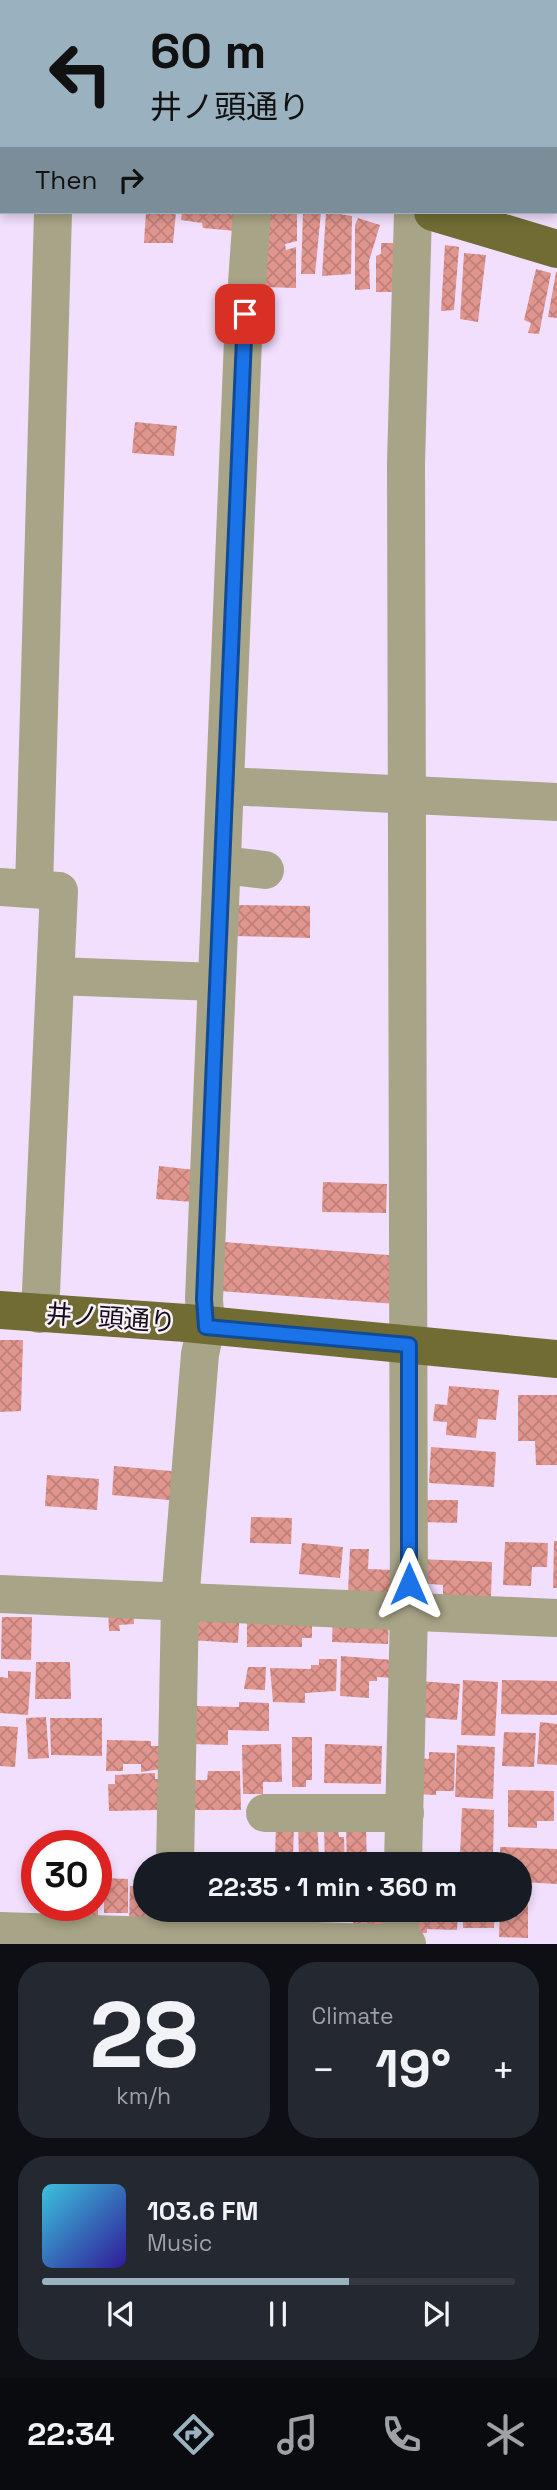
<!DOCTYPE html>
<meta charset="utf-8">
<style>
:root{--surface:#171b24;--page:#242831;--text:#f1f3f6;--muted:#9ea1a6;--line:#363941;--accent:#9ab1c0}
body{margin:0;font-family:"Space Grotesk","Noto Sans JP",sans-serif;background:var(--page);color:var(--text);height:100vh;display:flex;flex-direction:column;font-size:26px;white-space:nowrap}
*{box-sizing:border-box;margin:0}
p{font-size:23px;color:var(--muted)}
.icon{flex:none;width:38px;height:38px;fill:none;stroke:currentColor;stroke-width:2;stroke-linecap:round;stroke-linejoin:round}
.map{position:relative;height:1944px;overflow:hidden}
.details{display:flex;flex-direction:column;gap:18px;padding:18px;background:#0d0f14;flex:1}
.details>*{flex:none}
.top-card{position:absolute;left:0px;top:0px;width:558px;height:214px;box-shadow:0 4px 10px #0003;background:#9ab1c0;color:#111;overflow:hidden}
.speed{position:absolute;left:21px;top:1830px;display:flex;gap:14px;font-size:35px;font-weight:700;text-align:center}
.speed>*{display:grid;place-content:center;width:91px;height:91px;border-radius:50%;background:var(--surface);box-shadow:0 4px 10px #0003;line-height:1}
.speed .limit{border:10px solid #d22;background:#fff;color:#111}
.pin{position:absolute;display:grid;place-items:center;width:60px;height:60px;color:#fff;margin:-30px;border-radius:14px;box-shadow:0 4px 10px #0006}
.me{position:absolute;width:77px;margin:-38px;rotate:0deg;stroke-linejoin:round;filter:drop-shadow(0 0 5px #0008)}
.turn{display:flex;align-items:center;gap:24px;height:147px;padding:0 35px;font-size:32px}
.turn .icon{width:91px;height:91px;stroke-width:2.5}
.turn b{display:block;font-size:49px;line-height:60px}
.then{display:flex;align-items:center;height:66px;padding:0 35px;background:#0003;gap:14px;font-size:26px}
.big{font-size:52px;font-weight:800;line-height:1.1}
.details .tile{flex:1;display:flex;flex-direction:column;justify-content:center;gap:10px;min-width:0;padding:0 24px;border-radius:28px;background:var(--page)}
.details .dial{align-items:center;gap:0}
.dial b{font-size:91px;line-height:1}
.song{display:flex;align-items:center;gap:21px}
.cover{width:84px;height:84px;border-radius:10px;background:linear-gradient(135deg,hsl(190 70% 55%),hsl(250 70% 35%))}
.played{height:7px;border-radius:4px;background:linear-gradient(90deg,var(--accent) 65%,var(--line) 65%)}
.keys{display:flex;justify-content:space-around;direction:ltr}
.heat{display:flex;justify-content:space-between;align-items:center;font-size:38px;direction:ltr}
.details .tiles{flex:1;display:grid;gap:18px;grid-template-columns:1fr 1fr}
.tile:last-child{grid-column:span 2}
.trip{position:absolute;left:133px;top:1852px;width:399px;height:70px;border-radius:35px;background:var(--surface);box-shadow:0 4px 10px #0003;font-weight:800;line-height:70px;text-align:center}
.tab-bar{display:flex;height:112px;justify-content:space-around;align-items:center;background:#090b0e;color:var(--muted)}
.tab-bar .icon{width:49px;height:49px}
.tab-bar .current{color:var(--accent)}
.tab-bar b{font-size:32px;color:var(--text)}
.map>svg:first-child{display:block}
.building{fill:url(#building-cross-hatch)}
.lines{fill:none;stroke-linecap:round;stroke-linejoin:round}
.minor{stroke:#a7a487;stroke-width:38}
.major{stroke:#716c34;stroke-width:38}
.route-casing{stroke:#114b97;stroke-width:18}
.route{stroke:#1a73e8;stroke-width:12}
.labels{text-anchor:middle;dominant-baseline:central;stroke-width:5;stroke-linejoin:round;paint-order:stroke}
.street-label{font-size:26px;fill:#140e18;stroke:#f9f1fd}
</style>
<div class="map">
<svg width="557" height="1944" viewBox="0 0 557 1944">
<defs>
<pattern id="building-cross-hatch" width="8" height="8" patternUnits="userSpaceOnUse" patternTransform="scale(1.75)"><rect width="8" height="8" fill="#e0968e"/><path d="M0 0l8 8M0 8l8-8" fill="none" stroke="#bf807a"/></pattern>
</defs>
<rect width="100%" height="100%" fill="#f2dffd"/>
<g class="building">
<polygon points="146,212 176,212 173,243 144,243"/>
<polygon points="182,212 237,212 236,231 203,228 202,223 181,220"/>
<polygon points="266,212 297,212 297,241 285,244 286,250 296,247 296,288 264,287"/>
<polygon points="303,212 321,212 315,274 301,274"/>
<polygon points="326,212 352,216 351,274 322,276"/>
<polygon points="358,218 380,225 369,261 370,289 355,290 355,225"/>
<polygon points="381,243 401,243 399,292 376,292 376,256 381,254"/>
<polygon points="445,245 459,247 454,310 441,311"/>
<polygon points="464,253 486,255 478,322 460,319"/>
<polygon points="536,269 551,273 539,334 528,333 531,323 524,320"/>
<polygon points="556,272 557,272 557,318 548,317"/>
<polygon points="135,422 177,426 174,456 132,453"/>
<polygon points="233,905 310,906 310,938 232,936"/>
<polygon points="159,1166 195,1170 192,1202 156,1199"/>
<polygon points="323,1182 387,1184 386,1213 322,1212"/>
<polygon points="224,1242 400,1256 396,1304 220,1291"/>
<polygon points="0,1340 23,1340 21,1411 0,1412"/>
<polygon points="449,1386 499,1390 496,1420 478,1419 476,1438 446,1435 447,1422 433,1421 435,1404 447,1405"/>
<polygon points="518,1395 557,1395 557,1465 536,1465 535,1441 518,1441"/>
<polygon points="431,1447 496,1452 494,1487 429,1483"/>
<polygon points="114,1466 182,1472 180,1501 112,1495"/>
<polygon points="47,1475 99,1479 97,1510 45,1506"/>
<polygon points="423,1500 458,1500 457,1523 422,1522"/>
<polygon points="251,1517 292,1518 291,1544 250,1543"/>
<polygon points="554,1541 557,1541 557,1588 553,1588"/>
<polygon points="505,1542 548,1543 547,1567 532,1567 531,1586 503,1585"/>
<polygon points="302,1543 343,1547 340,1578 299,1574"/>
<polygon points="350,1549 369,1549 368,1569 394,1570 393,1592 348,1593"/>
<polygon points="418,1559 492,1562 491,1597 443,1595 443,1585 417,1583"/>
<polygon points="133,1605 134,1624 119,1625 120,1631 109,1631 108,1606"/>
<polygon points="192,1605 240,1608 238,1643 189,1640"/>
<polygon points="247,1614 312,1618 312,1638 302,1638 302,1647 247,1647"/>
<polygon points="333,1614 389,1616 388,1644 332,1642"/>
<polygon points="2,1617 32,1617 31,1660 1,1659"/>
<polygon points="341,1656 393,1660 393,1678 377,1677 377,1681 369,1681 369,1698 340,1696"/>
<polygon points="319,1659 337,1659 336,1691 305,1693 305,1703 273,1702 270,1668 311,1669 311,1665 319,1665"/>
<polygon points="36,1662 70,1662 71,1699 35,1699"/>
<polygon points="248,1667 266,1667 265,1690 244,1689"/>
<polygon points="8,1671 31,1672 28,1715 0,1713 0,1677 8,1678"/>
<polygon points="463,1680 498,1682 495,1736 461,1735"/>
<polygon points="502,1680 557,1681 557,1715 501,1714"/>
<polygon points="419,1681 460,1684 457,1720 416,1717"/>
<polygon points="239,1702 269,1703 269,1731 228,1730 228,1745 188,1744 195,1706 239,1707"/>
<polygon points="46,1717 49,1758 28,1759 26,1718"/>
<polygon points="50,1718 102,1718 102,1756 51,1755"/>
<polygon points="540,1722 557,1724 557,1765 537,1764"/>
<polygon points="0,1726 18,1727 15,1767 0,1766"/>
<polygon points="504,1732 536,1733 534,1767 502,1766"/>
<polygon points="292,1737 312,1737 312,1780 306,1780 306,1787 292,1787"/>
<polygon points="107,1740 151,1741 151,1746 160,1746 161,1769 141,1772 141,1764 123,1764 123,1771 106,1771"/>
<polygon points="281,1744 282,1782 263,1782 263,1794 243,1794 242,1745"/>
<polygon points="325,1744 382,1746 381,1784 324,1783"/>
<polygon points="457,1745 495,1747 493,1799 455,1797"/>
<polygon points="429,1752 455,1753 454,1791 436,1791 436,1795 415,1794 416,1758 429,1759"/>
<polygon points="208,1771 240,1771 241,1810 190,1810 186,1780 207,1780"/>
<polygon points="155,1773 155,1779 163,1779 158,1810 109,1811 108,1784 115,1784 115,1775"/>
<polygon points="508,1790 554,1791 554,1821 537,1821 537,1828 508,1827"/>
<polygon points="462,1808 494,1810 493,1858 460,1856"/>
<polygon points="276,1823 294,1823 293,1858 275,1858"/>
<polygon points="317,1823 319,1857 299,1858 298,1824"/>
<polygon points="324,1828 338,1828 339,1837 344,1837 345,1864 325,1864"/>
<polygon points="346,1828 366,1828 367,1864 347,1864"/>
<polygon points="500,1847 557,1849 557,1884 520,1882 520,1864 500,1864"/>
<polygon points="104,1878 128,1879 128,1913 104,1913"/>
<polygon points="130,1886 145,1887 145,1909 163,1909 162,1924 129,1925"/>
<polygon points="520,1900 528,1900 528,1938 499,1937 500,1909 520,1909"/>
<rect x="59" y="1906" width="39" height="12"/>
<polygon points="197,1909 241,1909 241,1913 228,1913 227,1921 197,1919"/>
<rect x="247" y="1909" width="49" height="5"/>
<polygon points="325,1909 350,1909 350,1917 324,1917"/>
<polygon points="353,1909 390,1909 389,1929 353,1928"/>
<polygon points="415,1909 458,1909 457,1930 427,1929 427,1933 414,1933"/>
<rect x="463" y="1909" width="31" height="19"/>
</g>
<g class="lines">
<g class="minor">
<polyline points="151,2 152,0"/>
<polyline points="251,2 251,0"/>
<polyline points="420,2 421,0"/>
<polyline points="227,786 557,802"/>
<polyline points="222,865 265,870"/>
<polyline points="0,887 59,891 40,1314"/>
<polyline points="34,888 53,212"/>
<polyline points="56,976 216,982"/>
<polyline points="0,1594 557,1618"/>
<polyline points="265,1813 405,1813"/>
<polyline points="175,1864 180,1602 200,1354 206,1327 204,1299 243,340 252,212"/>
<polyline points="403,1864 409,1611 406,463 413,212"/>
<polyline points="0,1931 407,1944"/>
<polyline points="399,1944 401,1909"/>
</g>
<g class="major">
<polyline points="0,88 2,89"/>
<polyline points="433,212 557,249"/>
<polyline points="0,1310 186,1323 557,1359"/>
</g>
</g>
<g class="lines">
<defs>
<polyline id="route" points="245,314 204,1299 206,1327 409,1345 409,1584"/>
</defs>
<use href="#route" class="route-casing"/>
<use href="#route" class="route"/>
</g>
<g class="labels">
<g class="street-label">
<text transform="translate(111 1318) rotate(4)">井ノ頭通り</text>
</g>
</g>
</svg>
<div class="speed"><div class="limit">30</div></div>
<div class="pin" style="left:245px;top:314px;background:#d93025"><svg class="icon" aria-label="arrive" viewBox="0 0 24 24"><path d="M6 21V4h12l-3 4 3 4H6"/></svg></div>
<svg class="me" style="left:409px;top:1584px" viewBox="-20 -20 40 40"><path d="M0-17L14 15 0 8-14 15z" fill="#1a73e8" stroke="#fff" stroke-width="4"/></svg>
<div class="trip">22:35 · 1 min · 360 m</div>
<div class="top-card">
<div class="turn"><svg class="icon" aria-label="left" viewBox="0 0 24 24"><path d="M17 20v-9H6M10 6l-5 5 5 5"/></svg><div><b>60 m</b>井ノ頭通り</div></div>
<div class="then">Then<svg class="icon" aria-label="right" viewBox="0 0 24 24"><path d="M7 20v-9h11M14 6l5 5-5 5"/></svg></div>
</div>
</div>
<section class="details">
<div class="tiles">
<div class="tile dial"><b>28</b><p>km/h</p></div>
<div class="tile"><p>Climate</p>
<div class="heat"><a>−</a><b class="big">19°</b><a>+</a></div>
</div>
<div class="tile">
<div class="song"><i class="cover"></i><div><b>103.6 FM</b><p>Music</p></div></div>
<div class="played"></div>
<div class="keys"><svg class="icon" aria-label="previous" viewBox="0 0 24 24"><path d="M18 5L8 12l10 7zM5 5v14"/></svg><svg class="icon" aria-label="pause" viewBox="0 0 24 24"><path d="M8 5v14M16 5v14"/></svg><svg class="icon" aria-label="next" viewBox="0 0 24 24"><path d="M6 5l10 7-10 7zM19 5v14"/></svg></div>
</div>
</div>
</section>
<nav class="tab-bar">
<b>22:34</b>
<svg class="icon current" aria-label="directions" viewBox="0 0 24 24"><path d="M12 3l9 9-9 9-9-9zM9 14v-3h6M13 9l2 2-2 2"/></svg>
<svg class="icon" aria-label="music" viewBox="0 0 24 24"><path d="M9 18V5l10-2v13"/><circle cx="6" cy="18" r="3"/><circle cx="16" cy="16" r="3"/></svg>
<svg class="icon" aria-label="phone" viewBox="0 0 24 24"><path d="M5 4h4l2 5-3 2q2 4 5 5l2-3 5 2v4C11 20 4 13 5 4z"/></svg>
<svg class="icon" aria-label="climate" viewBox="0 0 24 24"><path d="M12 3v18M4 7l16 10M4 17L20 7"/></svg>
</nav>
